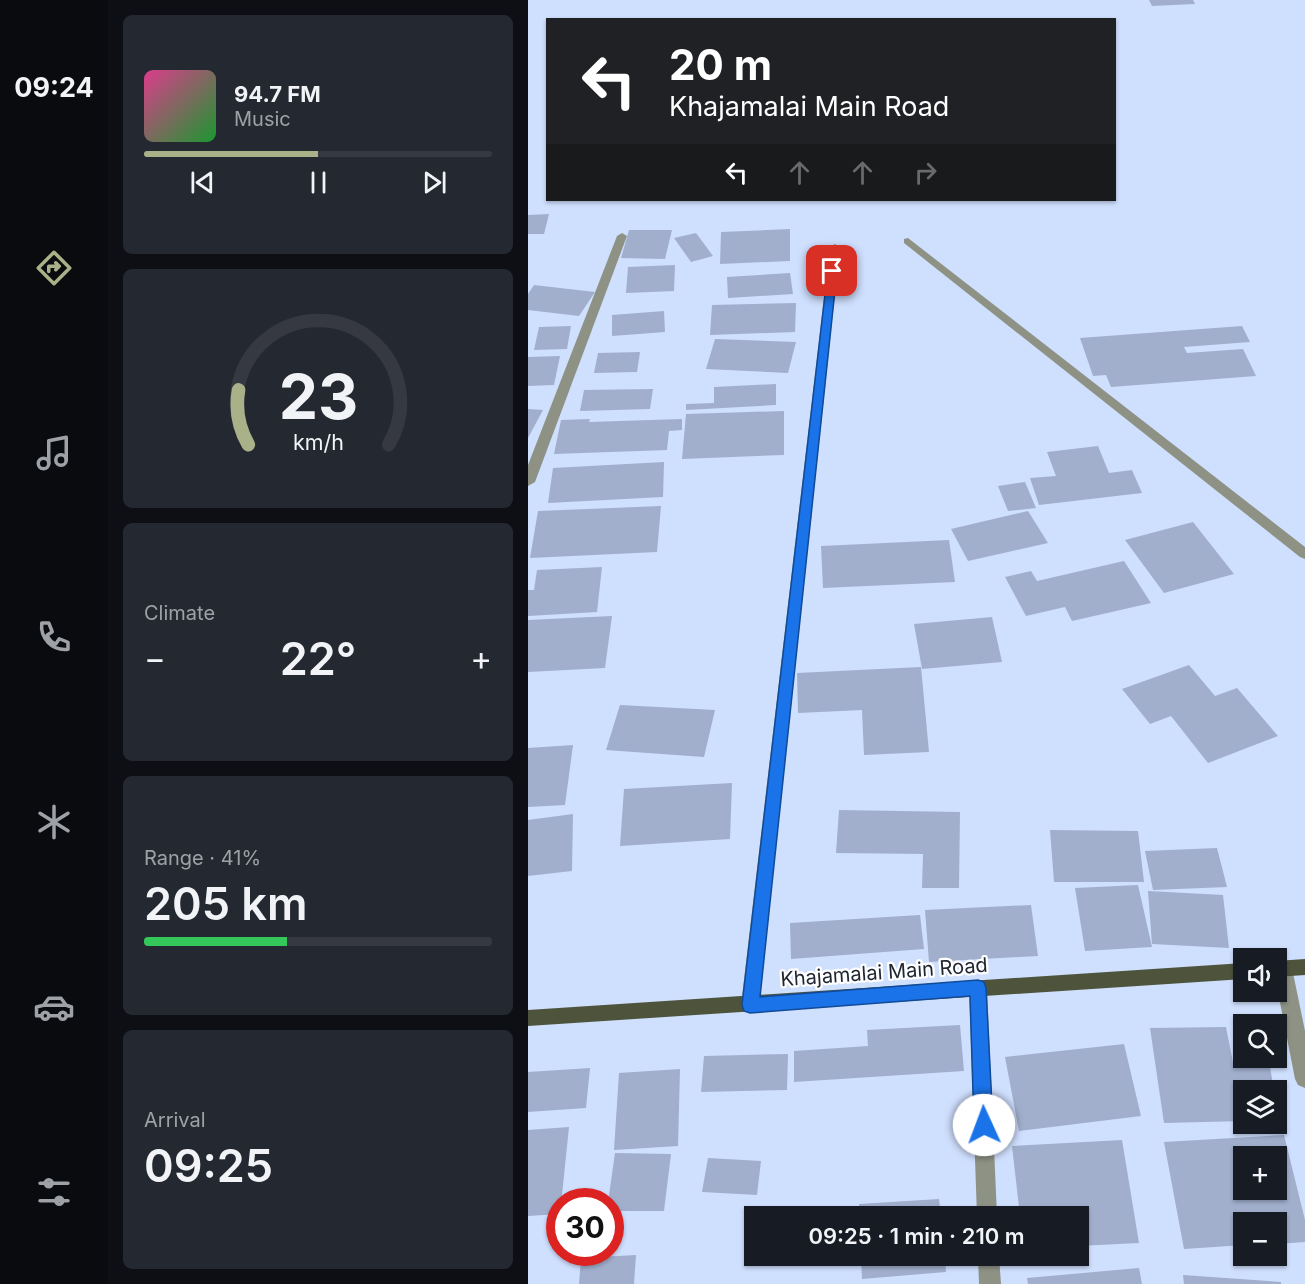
<!DOCTYPE html>
<meta charset="utf-8">
<style>
:root{--surface:#171b24;--page:#242831;--text:#f1f3f6;--muted:#9ea1a6;--line:#363941;--accent:#a9b188}
body{margin:0;font-family:Inter,sans-serif;background:var(--page);color:var(--text);height:100vh;display:flex;flex-direction:column;font-size:22px;white-space:nowrap}
*{box-sizing:border-box;margin:0}
p{font-size:20px;color:var(--muted)}
.icon{flex:none;width:33px;height:33px;fill:none;stroke:currentColor;stroke-width:2;stroke-linecap:round;stroke-linejoin:round}
.map{position:relative;flex:1;overflow:hidden}
.sheet{display:flex;flex-direction:column;gap:15px;padding:15px;background:#0d0f14;width:420px}
.sheet>*{flex:none}
.top-card{position:absolute;left:18px;top:18px;width:570px;height:183px;border-radius:0px;box-shadow:0 2px 4px #0004;background:#202124;color:#fff;overflow:hidden}
.fabs{position:absolute;left:705px;top:948px;display:grid;gap:12px}
.fabs a{display:grid;place-items:center;width:54px;height:54px;border-radius:0px;background:var(--surface);box-shadow:0 2px 4px #0004;font-size:30px}
.speed{position:absolute;left:18px;top:1188px;display:flex;gap:12px;font-size:30px;font-weight:700;text-align:center}
.speed>*{display:grid;place-content:center;width:78px;height:78px;border-radius:50%;background:var(--surface);box-shadow:0 2px 4px #0004;line-height:1}
.speed .limit{border:9px solid #d22;background:#fff;color:#111}
.pin{position:absolute;display:grid;place-items:center;width:51px;height:51px;color:#fff;margin:-26px;border-radius:12px;box-shadow:0 3px 9px #0006}
.me{position:absolute;width:66px;margin:-33px;rotate:358deg;stroke-linejoin:round;filter:drop-shadow(0 0 4px #0008)}
.turn{display:flex;align-items:center;gap:21px;height:126px;padding:0 24px;font-size:27px}
.turn .icon{width:78px;height:78px;stroke-width:2.5}
.turn b{display:block;font-size:42px;line-height:51px}
.lanes{display:flex;align-items:center;height:57px;padding:0 24px;background:#0003;justify-content:center;gap:30px;direction:ltr}
.lanes .off{opacity:.35}
.big{font-size:45px;font-weight:600;line-height:1.1}
.sheet .tile{flex:1;display:flex;flex-direction:column;justify-content:center;gap:9px;min-width:0;padding:0 21px;border-radius:9px;background:var(--page)}
.sheet .dial{align-items:center;gap:0}
.dial svg{height:156px;overflow:visible;fill:none;stroke:var(--line);stroke-width:7;stroke-linecap:round;text-anchor:middle}
.dial text{fill:var(--text);stroke:none}
.song{display:flex;align-items:center;gap:18px}
.cover{width:72px;height:72px;border-radius:9px;background:linear-gradient(135deg,hsl(330 70% 55%),hsl(130 70% 35%))}
.played{height:6px;border-radius:3px;background:linear-gradient(90deg,var(--accent) 50%,var(--line) 50%)}
.keys{display:flex;justify-content:space-around;direction:ltr}
.heat{display:flex;justify-content:space-between;align-items:center;font-size:33px;direction:ltr}
.charge{height:9px;border-radius:4px;background:linear-gradient(90deg,#34c759 41%,var(--line) 0)}
.trip{position:absolute;left:216px;top:1206px;width:345px;height:60px;border-radius:0px;background:var(--surface);box-shadow:0 2px 4px #0004;font-weight:600;line-height:60px;text-align:center}
main{display:flex;flex:1;min-height:0}
.dock{display:flex;flex-direction:column;width:108px;justify-content:space-around;align-items:center;background:#090b0e;color:var(--muted)}
.dock .icon{width:42px;height:42px}
.dock .active{color:var(--accent)}
.dock b{font-size:27px;color:var(--text)}
.map>svg:first-child{display:block}
.building{fill:#a1afcd;fill-rule:evenodd}
.lines{fill:none;stroke-linecap:round;stroke-linejoin:round}
.minor{fill:#8e9284;fill-rule:evenodd}
.major{fill:#4e543b;fill-rule:evenodd}
.route{fill:#1a73e8;stroke:#114b97;stroke-width:1.5}
.labels{text-anchor:middle;dominant-baseline:central;stroke-width:4.5;stroke-linejoin:round;paint-order:stroke}
.near-street-label{font-size:20px;fill:#202632;stroke:#fff}
</style>
<main>
<nav class="dock">
<b>09:24</b>
<svg class="icon active" aria-label="directions" viewBox="0 0 24 24"><path d="M12 3l9 9-9 9-9-9zM9 14v-3h6M13 9l2 2-2 2"/></svg>
<svg class="icon" aria-label="music" viewBox="0 0 24 24"><path d="M9 18V5l10-2v13"/><circle cx="6" cy="18" r="3"/><circle cx="16" cy="16" r="3"/></svg>
<svg class="icon" aria-label="phone" viewBox="0 0 24 24"><path d="M5 4h4l2 5-3 2q2 4 5 5l2-3 5 2v4C11 20 4 13 5 4z"/></svg>
<svg class="icon" aria-label="climate" viewBox="0 0 24 24"><path d="M12 3v18M4 7l16 10M4 17L20 7"/></svg>
<svg class="icon" aria-label="car" viewBox="0 0 24 24"><path d="M5 17H2v-5l4-1 3-4h7l3 4 3 1v5h-3M9 17h6M6 11h13"/><circle cx="7" cy="17" r="2"/><circle cx="17" cy="17" r="2"/></svg>
<svg class="icon" aria-label="filters" viewBox="0 0 24 24"><path d="M4 7h16M4 17h16"/><circle cx="9" cy="7" r="2"/><circle cx="15" cy="17" r="2"/></svg>
</nav>
<section class="sheet">
<div class="tile">
<div class="song"><i class="cover"></i><div><b>94.7 FM</b><p>Music</p></div></div>
<div class="played"></div>
<div class="keys"><svg class="icon" aria-label="previous" viewBox="0 0 24 24"><path d="M18 5L8 12l10 7zM5 5v14"/></svg><svg class="icon" aria-label="pause" viewBox="0 0 24 24"><path d="M8 5v14M16 5v14"/></svg><svg class="icon" aria-label="next" viewBox="0 0 24 24"><path d="M6 5l10 7-10 7zM19 5v14"/></svg></div>
</div>
<div class="tile dial"><svg viewBox="0 0 100 80">
<path d="M14 69A42 42 0 1 1 86 69"/>
<path d="M14 69A42 42 0 0 1 9 41" stroke="#a9b188"/>
<text x="50" y="56" font-size="32" font-weight="700">23</text>
<text x="50" y="72" font-size="11">km/h</text>
</svg></div>
<div class="tile"><p>Climate</p>
<div class="heat"><a>−</a><b class="big">22°</b><a>+</a></div>
</div>
<div class="tile"><p>Range · 41%</p><b class="big">205 km</b><div class="charge"></div></div>
<div class="tile"><p>Arrival</p><b class="big">09:25</b></div>
</section>
<div class="map">
<svg width="777" height="1284" viewBox="0 0 777 1284">
<rect width="100%" height="100%" fill="#cfdffe"/>
<g class="building">
<polygon points="621,0 665,0 667,4 624,6"/>
<polygon points="21,214 16,234 0,234 0,215"/>
<polygon points="262,229 262,261 192,264 193,232"/>
<polygon points="101,230 144,230 137,259 93,258"/>
<polygon points="168,233 185,256 163,262 146,238"/>
<polygon points="147,265 146,291 98,293 100,267"/>
<polygon points="262,273 265,294 200,298 199,277"/>
<polygon points="6,285 67,292 51,316 0,310 0,294"/>
<polygon points="268,303 267,332 182,335 184,305"/>
<polygon points="136,311 137,332 84,336 84,315"/>
<polygon points="43,326 39,349 6,350 11,327"/>
<polygon points="714,326 722,342 656,347 659,353 715,349 728,376 583,387 578,375 565,376 552,338"/>
<polygon points="187,339 268,342 260,373 178,369"/>
<polygon points="112,352 109,372 66,373 70,353"/>
<polygon points="32,356 26,385 0,386 0,357"/>
<polygon points="248,384 248,405 158,410 158,404 186,403 186,387"/>
<polygon points="125,389 122,409 52,411 56,390"/>
<polygon points="0,409 15,410 0,438"/>
<polygon points="256,411 256,455 154,459 158,414"/>
<polygon points="62,419 61,422 154,419 154,430 141,431 139,450 26,454 33,420"/>
<polygon points="570,446 581,473 604,470 614,493 511,505 502,478 528,476 519,452"/>
<polygon points="136,462 135,497 20,503 25,468"/>
<polygon points="497,482 508,508 480,511 470,486"/>
<polygon points="133,506 129,552 2,558 10,511"/>
<polygon points="500,511 520,543 440,561 423,529"/>
<polygon points="665,522 706,574 636,593 597,540"/>
<polygon points="421,540 427,582 295,588 293,546"/>
<polygon points="596,561 623,603 544,621 537,607 498,616 477,577 503,571 509,581"/>
<polygon points="74,567 69,612 0,616 0,590 6,590 9,570"/>
<polygon points="84,616 77,668 0,672 0,620"/>
<polygon points="464,617 474,662 394,669 386,624"/>
<polygon points="661,665 687,696 709,688 750,736 680,763 643,716 622,724 594,689"/>
<polygon points="393,667 401,752 336,755 334,710 270,713 269,673"/>
<polygon points="92,705 187,710 176,757 78,750"/>
<polygon points="45,745 37,805 0,807 0,748"/>
<polygon points="204,783 202,839 92,846 96,789"/>
<polygon points="311,810 432,812 431,888 394,888 395,854 308,853"/>
<polygon points="45,814 44,871 0,876 0,820"/>
<polygon points="522,830 610,831 616,882 526,882"/>
<polygon points="689,848 699,887 625,890 617,851"/>
<polygon points="610,885 624,947 557,951 547,888"/>
<polygon points="620,891 695,895 701,948 624,944"/>
<polygon points="503,905 510,956 401,962 397,910"/>
<polygon points="392,915 396,949 263,959 262,923"/>
<polygon points="432,1025 436,1071 266,1082 266,1051 340,1046 339,1030"/>
<polygon points="698,1027 706,1068 742,1067 746,1090 716,1090 716,1121 636,1123 622,1028"/>
<polygon points="596,1044 613,1116 491,1131 477,1057"/>
<polygon points="260,1054 259,1090 173,1092 176,1056"/>
<polygon points="62,1068 58,1108 0,1112 0,1072"/>
<polygon points="152,1069 150,1146 86,1150 91,1073"/>
<polygon points="41,1127 32,1214 0,1216 0,1130"/>
<path d="M756 1135 777 1220V1242L748 1244V1222H716V1245L656 1249 636 1142ZM716 1156H748V1190H716Z"/>
<polygon points="594,1140 611,1243 550,1246 550,1216 492,1216 484,1146"/>
<polygon points="87,1153 143,1154 136,1211 82,1211 82,1202 80,1202"/>
<polygon points="180,1158 233,1161 229,1195 174,1192"/>
<polygon points="411,1199 413,1216 332,1216 331,1204"/>
<polygon points="108,1255 106,1284 51,1284 53,1258"/>
<polygon points="333,1256 417,1256 418,1272 334,1279"/>
<polygon points="611,1268 614,1284 500,1284 499,1278"/>
<polygon points="655,1275 753,1282 753,1284 656,1284"/>
</g>
<g class="lines">
<g class="minor">
<polygon points="94,233 99,236 7,482 0,486 0,465 89,236"/>
<polygon points="380,238 777,547 777,559 772,557 376,243 376,239"/>
<polygon points="307,244 312,247 231,1005 229,1011 222,1013 215,1011 213,1005 302,247"/>
<polygon points="755,960 761,962 764,968 777,1031 777,1088 770,1085 767,1079 748,982 748,962"/>
<polygon points="450,980 457,982 459,988 469,1216 449,1216 441,988 443,982"/>
<polygon points="450,1256 471,1256 473,1284 451,1284"/>
</g>
<g class="major">
<polygon points="777,959 777,975 748,977 748,961"/>
<polygon points="716,963 716,979 0,1026 0,1010"/>
</g>
</g>
<polygon class="route" points="300,269 309,271 232,997 450,980 456,982 458,988 465,1125 462,1131 456,1134 449,1131 446,1125 442,996 222,1013 216,1011 214,1005"/>
<g class="labels">
<g class="near-street-label">
<text transform="translate(356 972) rotate(-4)">Khajamalai Main Road</text>
</g>
</g>
</svg>
<div class="fabs">
<a><svg class="icon" aria-label="sound" viewBox="0 0 24 24"><path d="M4 9h4l5-4v14l-5-4H4zM17 9q2 3 0 6"/></svg></a>
<a><svg class="icon" aria-label="search" viewBox="0 0 24 24"><circle cx="10" cy="10" r="6"/><path d="M15 15l6 6"/></svg></a>
<a><svg class="icon" aria-label="layers" viewBox="0 0 24 24"><path d="M12 4l9 5-9 5-9-5zM3 14l9 5 9-5"/></svg></a>
<a>+</a>
<a>−</a>
</div>
<div class="speed"><div class="limit">30</div></div>
<div class="pin" style="left:304px;top:271px;background:#d93025"><svg class="icon" aria-label="arrive" viewBox="0 0 24 24"><path d="M6 21V4h12l-3 4 3 4H6"/></svg></div>
<svg class="me" style="left:456px;top:1125px" viewBox="-20 -20 40 40"><circle r="19" fill="#fff"/><path d="M0-13L10 11 0 6-10 11z" fill="#1a73e8"/></svg>
<div class="trip">09:25 · 1 min · 210 m</div>
<div class="top-card">
<div class="turn"><svg class="icon" aria-label="left" viewBox="0 0 24 24"><path d="M17 20v-9H6M10 6l-5 5 5 5"/></svg><div><b>20 m</b>Khajamalai Main Road</div></div>
<div class="lanes"><svg class="icon" aria-label="left" viewBox="0 0 24 24"><path d="M17 20v-9H6M10 6l-5 5 5 5"/></svg><svg class="icon off" aria-label="ahead" viewBox="0 0 24 24"><path d="M12 20V5M6 11l6-6 6 6"/></svg><svg class="icon off" aria-label="ahead" viewBox="0 0 24 24"><path d="M12 20V5M6 11l6-6 6 6"/></svg><svg class="icon off" aria-label="right" viewBox="0 0 24 24"><path d="M7 20v-9h11M14 6l5 5-5 5"/></svg></div>
</div>
</div>
</main>
